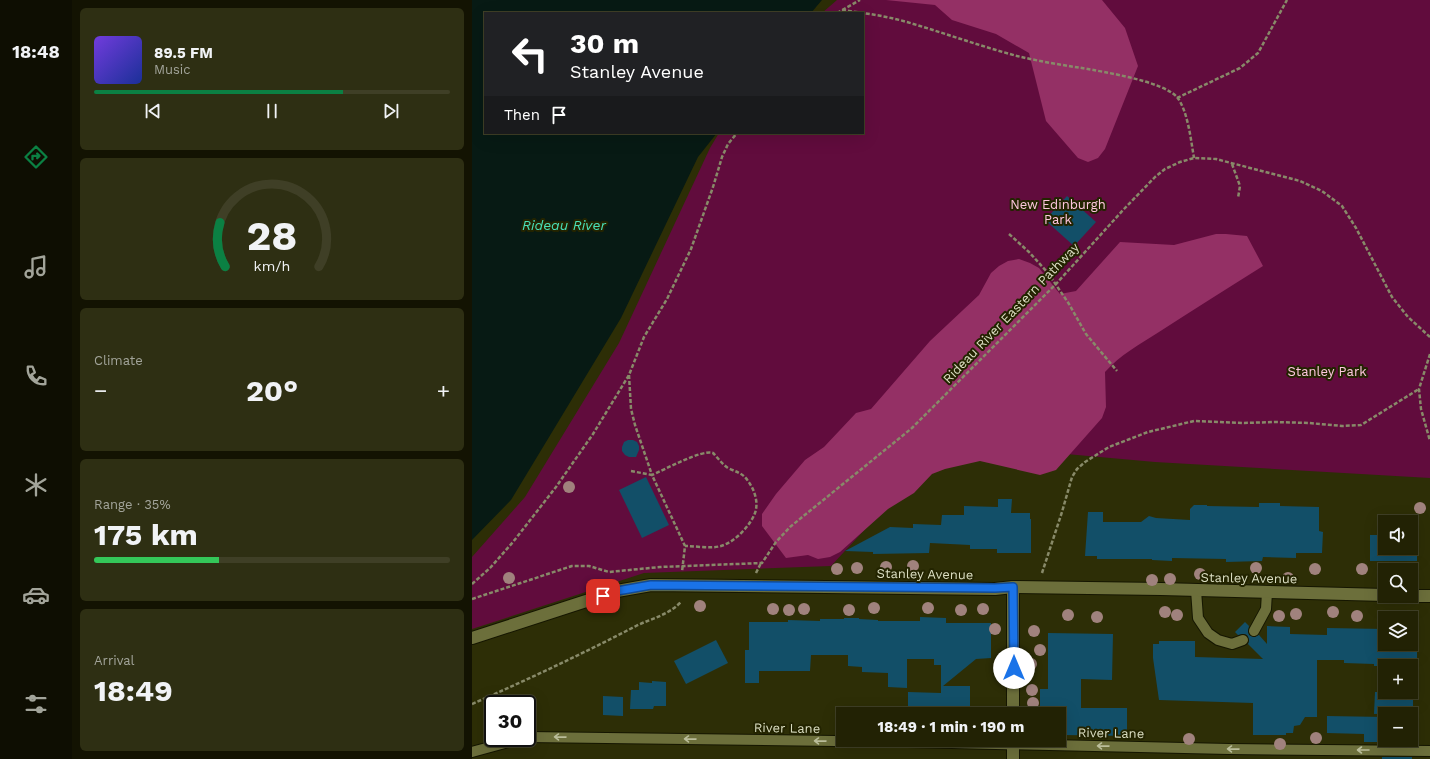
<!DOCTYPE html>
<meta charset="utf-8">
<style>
:root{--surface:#222204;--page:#2e2f13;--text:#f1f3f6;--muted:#a2a49a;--line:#3f3f26;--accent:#0b8043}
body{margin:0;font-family:"Work Sans",sans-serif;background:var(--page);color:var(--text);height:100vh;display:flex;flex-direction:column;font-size:15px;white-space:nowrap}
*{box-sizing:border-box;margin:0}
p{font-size:13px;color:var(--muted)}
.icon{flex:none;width:22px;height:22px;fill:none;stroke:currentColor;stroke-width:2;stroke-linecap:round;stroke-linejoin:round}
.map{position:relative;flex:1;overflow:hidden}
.side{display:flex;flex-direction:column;gap:8px;padding:8px;background:#131302;width:400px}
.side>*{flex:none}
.top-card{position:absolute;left:12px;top:12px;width:380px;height:122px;border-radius:0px;box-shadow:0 4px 16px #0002,0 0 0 1px var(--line);background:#202124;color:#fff;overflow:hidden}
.controls{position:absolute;left:906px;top:515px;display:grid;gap:8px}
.controls a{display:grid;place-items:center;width:40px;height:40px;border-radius:0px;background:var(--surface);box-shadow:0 4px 16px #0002,0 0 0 1px var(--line);font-size:20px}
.speed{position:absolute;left:12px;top:695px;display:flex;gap:8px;font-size:20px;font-weight:700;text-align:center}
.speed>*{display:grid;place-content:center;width:52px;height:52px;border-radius:50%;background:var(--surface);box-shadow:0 4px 16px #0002,0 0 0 1px var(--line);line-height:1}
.speed .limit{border:2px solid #111;border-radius:6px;background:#fff;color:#111}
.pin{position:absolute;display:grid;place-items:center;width:34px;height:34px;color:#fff;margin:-17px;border-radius:8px;box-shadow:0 2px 6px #0006}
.me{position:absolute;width:44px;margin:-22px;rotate:0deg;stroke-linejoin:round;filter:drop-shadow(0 0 3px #0008)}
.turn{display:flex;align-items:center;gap:14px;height:84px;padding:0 20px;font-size:18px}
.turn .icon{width:52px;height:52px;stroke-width:2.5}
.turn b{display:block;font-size:28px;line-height:34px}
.then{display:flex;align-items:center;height:38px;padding:0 20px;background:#0003;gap:8px;font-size:15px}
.big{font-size:30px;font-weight:700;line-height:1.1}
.side .tile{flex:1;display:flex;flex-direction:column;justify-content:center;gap:6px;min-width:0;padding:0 14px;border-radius:6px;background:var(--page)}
.side .dial{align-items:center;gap:0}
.dial svg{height:104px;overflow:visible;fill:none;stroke:var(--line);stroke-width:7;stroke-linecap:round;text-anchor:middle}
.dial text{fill:var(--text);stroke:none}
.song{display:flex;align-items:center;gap:12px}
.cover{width:48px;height:48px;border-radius:6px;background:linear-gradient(135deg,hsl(260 70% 55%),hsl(230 70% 35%))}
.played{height:4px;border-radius:2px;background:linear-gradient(90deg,var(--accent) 70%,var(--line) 70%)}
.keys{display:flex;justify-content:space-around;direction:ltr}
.heat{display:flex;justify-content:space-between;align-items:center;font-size:22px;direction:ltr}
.charge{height:6px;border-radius:3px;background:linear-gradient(90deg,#34c759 35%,var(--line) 0)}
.trip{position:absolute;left:364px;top:707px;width:230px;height:40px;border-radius:0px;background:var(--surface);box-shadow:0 4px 16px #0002,0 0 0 1px var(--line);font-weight:700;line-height:40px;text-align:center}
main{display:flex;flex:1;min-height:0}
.tabs{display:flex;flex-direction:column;width:72px;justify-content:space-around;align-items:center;background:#0e0e02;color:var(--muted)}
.tabs .icon{width:28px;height:28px}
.tabs .active{color:var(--accent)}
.tabs b{font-size:18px;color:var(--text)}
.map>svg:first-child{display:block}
.green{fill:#610c3d}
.forest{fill:#943065}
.water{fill:#071a14}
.building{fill:#124f68}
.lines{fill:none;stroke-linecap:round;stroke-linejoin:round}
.lane-casing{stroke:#151600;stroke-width:12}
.street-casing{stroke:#151600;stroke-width:14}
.path{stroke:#888a69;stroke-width:2.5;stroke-dasharray:4 2;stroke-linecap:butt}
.lane{stroke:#6c6f3b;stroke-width:10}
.street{stroke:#6c6f3b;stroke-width:12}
.tree{fill:#a0827d}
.oneway{stroke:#babd9a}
.route-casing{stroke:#114b97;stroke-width:10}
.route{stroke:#1a73e8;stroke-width:7}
.labels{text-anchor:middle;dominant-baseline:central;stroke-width:4;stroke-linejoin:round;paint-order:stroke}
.park-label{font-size:13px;fill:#fec6de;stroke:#232400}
.street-label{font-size:13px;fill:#dbdec2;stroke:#232400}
.water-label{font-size:14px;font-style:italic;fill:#49e0b8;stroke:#232400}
</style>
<main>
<nav class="tabs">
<b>18:48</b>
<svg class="icon active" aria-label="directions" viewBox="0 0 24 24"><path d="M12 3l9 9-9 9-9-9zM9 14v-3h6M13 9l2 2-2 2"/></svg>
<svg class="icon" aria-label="music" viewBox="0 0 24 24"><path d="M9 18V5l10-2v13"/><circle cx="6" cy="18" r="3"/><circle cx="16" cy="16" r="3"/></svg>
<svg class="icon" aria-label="phone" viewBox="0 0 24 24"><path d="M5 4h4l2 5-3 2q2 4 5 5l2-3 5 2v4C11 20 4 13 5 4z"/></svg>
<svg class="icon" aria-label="climate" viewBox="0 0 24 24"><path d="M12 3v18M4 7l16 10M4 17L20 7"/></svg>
<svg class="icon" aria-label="car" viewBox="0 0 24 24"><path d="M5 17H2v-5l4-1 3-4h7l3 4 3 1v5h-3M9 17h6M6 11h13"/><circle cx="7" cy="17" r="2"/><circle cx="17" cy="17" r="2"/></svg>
<svg class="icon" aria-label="filters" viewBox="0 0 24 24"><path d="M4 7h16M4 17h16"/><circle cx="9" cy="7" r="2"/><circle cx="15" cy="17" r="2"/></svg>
</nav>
<section class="side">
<div class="tile">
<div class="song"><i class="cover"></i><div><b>89.5 FM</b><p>Music</p></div></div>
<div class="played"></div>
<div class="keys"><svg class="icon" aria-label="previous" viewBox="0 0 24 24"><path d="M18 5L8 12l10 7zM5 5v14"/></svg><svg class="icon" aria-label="pause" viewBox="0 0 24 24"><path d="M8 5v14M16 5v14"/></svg><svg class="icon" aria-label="next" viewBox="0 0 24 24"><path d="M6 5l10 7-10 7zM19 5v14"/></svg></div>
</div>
<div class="tile dial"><svg viewBox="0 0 100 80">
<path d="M14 69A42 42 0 1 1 86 69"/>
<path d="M14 69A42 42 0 0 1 10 35" stroke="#0b8043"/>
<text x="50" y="56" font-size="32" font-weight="700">28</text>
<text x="50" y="72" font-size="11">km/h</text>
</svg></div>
<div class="tile"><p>Climate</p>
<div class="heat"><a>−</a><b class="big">20°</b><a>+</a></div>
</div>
<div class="tile"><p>Range · 35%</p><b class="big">175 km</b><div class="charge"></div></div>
<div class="tile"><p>Arrival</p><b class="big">18:49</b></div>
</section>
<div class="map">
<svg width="958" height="759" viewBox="0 0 958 759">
<rect width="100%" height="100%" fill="#2d2e06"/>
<polygon class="green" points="365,0 958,0 958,478 683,462 473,443 359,566 172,573 0,629 0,557 53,497 147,343 238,148 247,133 391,133 391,13 350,13"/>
<g class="forest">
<polygon points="414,0 630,0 653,28 666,66 633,149 626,158 616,162 606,158 574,121 557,53 524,34 480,20 463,5"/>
<path d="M744 234H754L775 236 791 266C756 288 721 310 687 332 668 344 648 355 633 372L634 407 630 418 584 470 568 475 508 461 473 469 460 474 442 493 416 509 368 552 358 557 346 559 336 555 314 558 290 526V514L304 494 333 460 352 447 384 413 399 409 458 341 507 295 519 273 527 266 536 261 547 259 558 263 567 268 588 294 604 291 648 242 702 245Z"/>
</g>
<polygon class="water" points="0,0 350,0 339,13 13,13 13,133 245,133 226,157 149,318 39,500 0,540"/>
<g class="building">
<polygon points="595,196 624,222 602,246 573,220"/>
<polygon points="156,440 161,440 165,442 167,446 167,450 164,457 157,457 153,455 150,451 150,447 152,442"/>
<polygon points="174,477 197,525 170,538 147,490"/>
<polygon points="526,499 540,499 539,513 558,513 558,519 559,519 559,553 525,553 525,549 498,549 498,545 458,543 457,553 401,554 401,552 373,551 418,527 441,528 441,524 469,525 470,515 492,515 492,506 526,507"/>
<polygon points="787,503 808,503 808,506 847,507 847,531 851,532 850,553 824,553 824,558 791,557 790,561 754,562 754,559 700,558 700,561 680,560 680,559 625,559 625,556 613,556 616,512 631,512 631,522 669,522 677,516 684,518 718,520 718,509 722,505 735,505 735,506 787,507"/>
<polygon points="898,535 913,535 913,548 945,548 945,561 898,561"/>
<polygon points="448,617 474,618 474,623 519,623 519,658 504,659 471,686 498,686 498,714 436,714 436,692 469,693 469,665 462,665 462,659 435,659 435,688 416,687 416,673 390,672 390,667 376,666 376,655 339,655 338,671 287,671 287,683 273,683 273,650 277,650 277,622 316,622 316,620 348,621 348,619 372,619 372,618 387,618 387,619 406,620 406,621 448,621"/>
<polygon points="773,622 777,626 776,631 777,635 782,637 787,635 795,644 795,626 818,627 818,634 855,635 855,628 913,629 913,644 945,644 945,663 941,662 941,665 917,664 917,666 902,666 902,664 872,663 872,660 845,660 845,717 833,717 828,725 822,726 821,733 814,733 814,735 781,735 781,703 687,700 681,658 681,644 687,644 687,641 723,641 723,657 791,659 776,644 777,641 775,635 772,634 766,635 763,632"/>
<polygon points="576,633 641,634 640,680 609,679 609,708 655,708 655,736 591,735 592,720 587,720 587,714 568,714 568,689 576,689"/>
<polygon points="244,640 256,663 214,684 202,661"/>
<polygon points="180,681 194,682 194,706 182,706 181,709 158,709 159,690 167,690 167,682 180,683"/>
<polygon points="903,692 941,692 941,713 902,714"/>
<polygon points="131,696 151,697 151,716 131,715"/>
<polygon points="855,716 913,717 913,740 940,740 940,744 910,744 910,742 892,742 892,734 855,733"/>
<rect x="910" y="757" width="30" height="2"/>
</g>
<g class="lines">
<defs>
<g id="lane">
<polyline points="724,590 726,618 736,633 746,640 760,644 771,640"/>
<polyline points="782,631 794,609 795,592"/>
<polyline points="55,737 436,742 757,749 958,751"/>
<polyline points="0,752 51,738"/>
</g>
<g id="street">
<polyline points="541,587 541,714"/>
<polyline points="939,596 958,596"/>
<polyline points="0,638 145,591 179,585 523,589 541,587 689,589 913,595"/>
<polyline points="541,759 541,740"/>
</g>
</defs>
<use href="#lane" class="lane-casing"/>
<use href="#street" class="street-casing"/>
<g class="path">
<path d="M370 10C392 13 414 16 435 22 472 33 508 46 545 56 566 61 589 65 610 68 632 72 690 81 705 97 716 111 719 141 722 158"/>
<polyline points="365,13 388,0"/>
<polyline points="705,98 768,68 786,53 815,0"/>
<polyline points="760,164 768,186 766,198"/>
<polyline points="537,234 557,252 576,273 597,304 614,334 645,371"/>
<polyline points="958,354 947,389 949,409 958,441"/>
<path d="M157 375 159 409 163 425 180 475C192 470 230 449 241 453 246 458 250 464 256 468 264 472 271 473 276 481 282 489 287 502 283 513 278 526 263 542 249 546 238 549 224 546 213 546"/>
<polyline points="159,471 180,475 213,546 210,572"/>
<polyline points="284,573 289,563"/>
<polyline points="570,573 590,512 600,477 605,469 613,462 637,447 676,432 722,421 772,423 803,422 837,423 870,426 889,425 947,389"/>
<polyline points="0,584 18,568 41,542 84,487 121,434 157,375 172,337 195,299 219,249 241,187 250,157 256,144 265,133"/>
<polyline points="0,599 100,566 117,566 137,572 188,567 290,563 304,542 318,527 440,428 584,284 652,209 683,177 693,169 708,162 722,158 744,159 828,181 850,191 870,206 884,228 920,297 936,317 958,337"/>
<path d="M0 704C55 680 110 654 164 626 180 618 195 616 209 602"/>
</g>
<use href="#lane" class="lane"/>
<use href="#street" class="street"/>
</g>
<g class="tree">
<circle cx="97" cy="487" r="6"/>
<circle cx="948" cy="508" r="6"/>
<circle cx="441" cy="566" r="6"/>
<circle cx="414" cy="567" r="6"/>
<circle cx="385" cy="568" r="6"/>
<circle cx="784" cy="568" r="6"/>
<circle cx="365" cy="569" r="6"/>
<circle cx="843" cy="569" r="6"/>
<circle cx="890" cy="569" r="6"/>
<circle cx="728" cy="574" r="6"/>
<circle cx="37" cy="578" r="6"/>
<circle cx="816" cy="578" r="6"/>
<circle cx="698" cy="579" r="6"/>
<circle cx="680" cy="580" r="6"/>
<circle cx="228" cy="606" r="6"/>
<circle cx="402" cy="608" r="6"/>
<circle cx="456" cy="608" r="6"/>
<circle cx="301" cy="609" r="6"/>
<circle cx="332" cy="609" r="6"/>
<circle cx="511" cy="609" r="6"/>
<circle cx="317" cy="610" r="6"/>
<circle cx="377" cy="610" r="6"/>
<circle cx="489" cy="610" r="6"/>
<circle cx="693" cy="612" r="6"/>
<circle cx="861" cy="612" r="6"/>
<circle cx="824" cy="614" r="6"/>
<circle cx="596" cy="615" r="6"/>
<circle cx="705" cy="615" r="6"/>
<circle cx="807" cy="616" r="6"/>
<circle cx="885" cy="616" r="6"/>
<circle cx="625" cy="617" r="6"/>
<circle cx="523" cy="629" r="6"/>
<circle cx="562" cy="631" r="6"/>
<circle cx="568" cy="650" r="6"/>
<circle cx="559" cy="664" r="6"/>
<circle cx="560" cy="690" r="6"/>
<circle cx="561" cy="703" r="6"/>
<circle cx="844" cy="738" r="6"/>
<circle cx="717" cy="739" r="6"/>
<circle cx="808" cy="744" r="6"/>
</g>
<defs><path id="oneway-shaft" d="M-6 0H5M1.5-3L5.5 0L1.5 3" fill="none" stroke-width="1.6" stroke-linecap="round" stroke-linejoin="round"/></defs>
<g class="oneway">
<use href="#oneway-shaft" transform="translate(88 737) rotate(-179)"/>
<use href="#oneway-shaft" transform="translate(218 739) rotate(-179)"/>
<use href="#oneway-shaft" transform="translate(348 741) rotate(-179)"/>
<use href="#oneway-shaft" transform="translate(631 746) rotate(-179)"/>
<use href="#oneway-shaft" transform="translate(761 749) rotate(-179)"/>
<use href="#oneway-shaft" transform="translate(891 750) rotate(-180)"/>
</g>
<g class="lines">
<defs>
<polyline id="route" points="131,596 145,591 179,585 523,588 541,587 542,668"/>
</defs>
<use href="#route" class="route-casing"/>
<use href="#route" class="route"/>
</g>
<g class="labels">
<g class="park-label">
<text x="586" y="204">New Edinburgh<tspan x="586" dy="15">Park</tspan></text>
<text x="855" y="371">Stanley Park</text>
</g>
<g class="street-label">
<text transform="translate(539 313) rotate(-46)">Rideau River Eastern Pathway</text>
<text transform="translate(453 574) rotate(1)">Stanley Avenue</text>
<text transform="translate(777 578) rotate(1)">Stanley Avenue</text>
<text transform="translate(315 728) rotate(1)">River Lane</text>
<text transform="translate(639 733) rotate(1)">River Lane</text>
</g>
<g class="water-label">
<text x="92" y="225">Rideau River</text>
</g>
</g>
</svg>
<div class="controls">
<a><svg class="icon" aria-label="sound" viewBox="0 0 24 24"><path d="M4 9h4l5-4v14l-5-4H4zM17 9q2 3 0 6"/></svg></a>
<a><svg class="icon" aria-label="search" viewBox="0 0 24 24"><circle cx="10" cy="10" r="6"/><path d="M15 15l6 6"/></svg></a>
<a><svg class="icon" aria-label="layers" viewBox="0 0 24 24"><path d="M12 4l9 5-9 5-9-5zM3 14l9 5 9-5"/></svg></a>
<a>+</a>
<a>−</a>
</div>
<div class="speed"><div class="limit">30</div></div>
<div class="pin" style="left:131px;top:596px;background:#d93025"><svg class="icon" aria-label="arrive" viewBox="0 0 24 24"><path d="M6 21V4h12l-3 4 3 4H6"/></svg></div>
<svg class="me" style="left:542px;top:668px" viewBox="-20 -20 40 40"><circle r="19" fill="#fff"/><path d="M0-13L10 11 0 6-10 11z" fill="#1a73e8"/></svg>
<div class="trip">18:49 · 1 min · 190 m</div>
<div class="top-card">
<div class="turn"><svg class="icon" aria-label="left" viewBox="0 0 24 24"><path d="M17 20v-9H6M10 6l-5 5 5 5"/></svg><div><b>30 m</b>Stanley Avenue</div></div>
<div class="then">Then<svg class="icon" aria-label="arrive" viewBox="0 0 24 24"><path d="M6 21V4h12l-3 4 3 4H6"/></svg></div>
</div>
</div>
</main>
